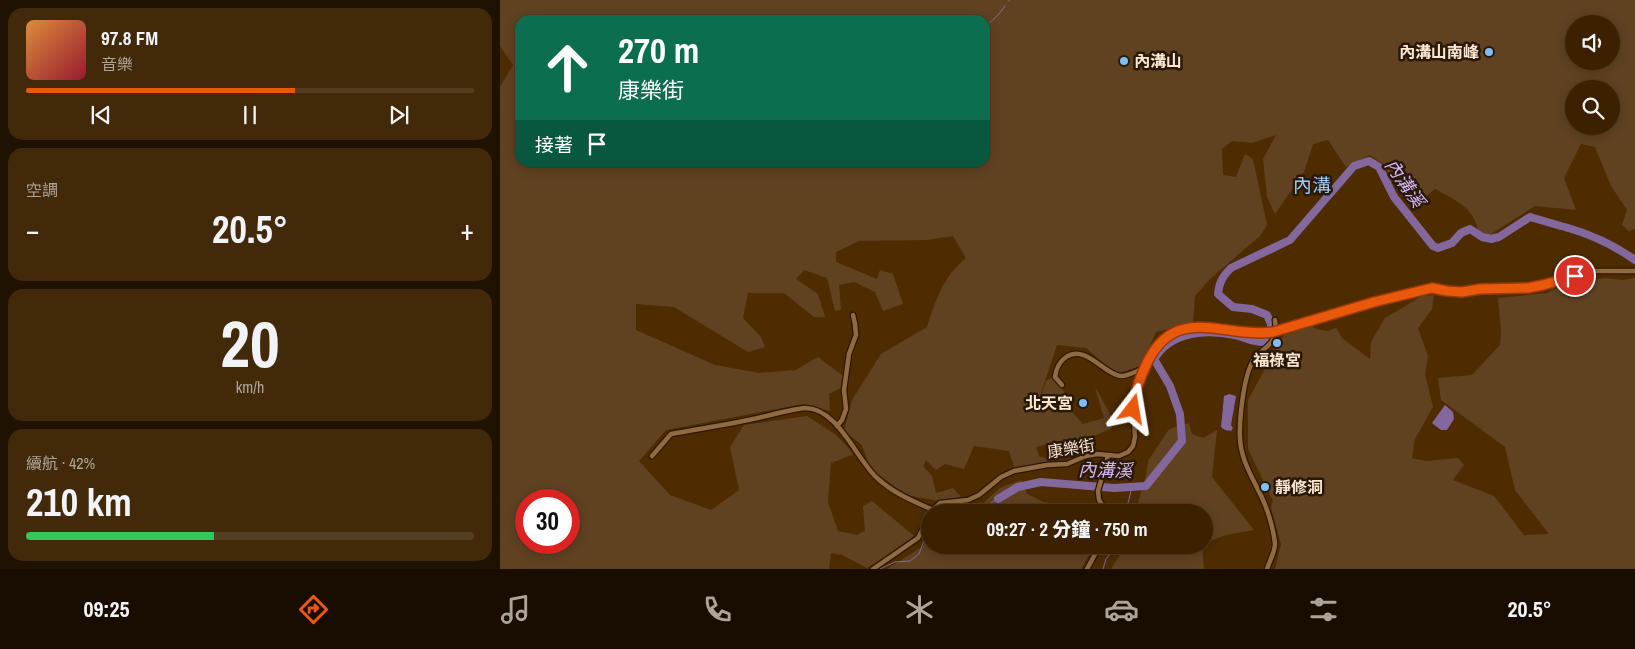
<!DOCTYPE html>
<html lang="zh-TW">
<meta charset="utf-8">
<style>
:root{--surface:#3b2100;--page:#42290a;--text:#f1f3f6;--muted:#aca399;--line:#543e22;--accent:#ea580c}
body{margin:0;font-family:"Archivo Narrow","Noto Sans TC",sans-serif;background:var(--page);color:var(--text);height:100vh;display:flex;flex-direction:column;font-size:19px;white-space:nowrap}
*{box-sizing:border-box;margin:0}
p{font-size:16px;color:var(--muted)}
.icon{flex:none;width:28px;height:28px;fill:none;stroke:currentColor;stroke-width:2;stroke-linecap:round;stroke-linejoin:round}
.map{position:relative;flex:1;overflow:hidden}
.panel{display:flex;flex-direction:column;gap:8px;padding:8px;background:#201200;width:500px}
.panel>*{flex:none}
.banner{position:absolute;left:15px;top:15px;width:475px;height:152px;border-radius:15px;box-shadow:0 2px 12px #0003,0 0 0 1px var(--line);background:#0b6e4f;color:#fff;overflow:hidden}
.tools{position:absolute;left:1065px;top:15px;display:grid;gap:10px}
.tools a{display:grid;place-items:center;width:55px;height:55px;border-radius:50%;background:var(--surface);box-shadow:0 2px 12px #0003,0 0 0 1px var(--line);font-size:25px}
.speed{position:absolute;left:15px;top:489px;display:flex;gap:10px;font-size:25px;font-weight:700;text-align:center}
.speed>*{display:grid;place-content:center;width:65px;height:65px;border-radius:50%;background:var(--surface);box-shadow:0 2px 12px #0003,0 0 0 1px var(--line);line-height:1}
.speed .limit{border:8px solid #d22;background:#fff;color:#111}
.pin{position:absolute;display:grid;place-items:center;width:42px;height:42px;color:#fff;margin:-21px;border:2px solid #fff;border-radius:50%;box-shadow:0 1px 5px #0007}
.me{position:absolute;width:55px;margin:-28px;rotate:14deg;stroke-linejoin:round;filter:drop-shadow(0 0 4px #0008)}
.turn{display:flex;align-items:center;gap:18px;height:105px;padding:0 20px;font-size:22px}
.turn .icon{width:65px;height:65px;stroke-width:2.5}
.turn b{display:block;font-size:35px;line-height:42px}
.then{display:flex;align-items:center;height:48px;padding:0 20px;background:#0003;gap:10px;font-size:19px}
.big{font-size:38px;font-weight:800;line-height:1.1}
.panel .widget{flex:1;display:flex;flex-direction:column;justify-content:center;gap:8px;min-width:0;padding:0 18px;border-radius:15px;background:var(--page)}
.panel .dial{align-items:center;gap:0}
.dial b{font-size:65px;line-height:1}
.song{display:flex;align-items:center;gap:15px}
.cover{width:60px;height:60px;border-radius:8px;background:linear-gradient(135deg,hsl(30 70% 55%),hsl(350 70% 35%))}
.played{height:5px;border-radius:2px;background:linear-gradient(90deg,var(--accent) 60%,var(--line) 60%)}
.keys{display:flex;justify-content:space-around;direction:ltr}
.heat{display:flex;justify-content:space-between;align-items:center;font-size:28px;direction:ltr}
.charge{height:8px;border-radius:4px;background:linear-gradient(90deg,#34c759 42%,var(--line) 0)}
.trip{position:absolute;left:421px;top:504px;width:292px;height:50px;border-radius:25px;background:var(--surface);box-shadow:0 2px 12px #0003,0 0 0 1px var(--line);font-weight:800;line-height:50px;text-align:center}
.tabs{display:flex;height:80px;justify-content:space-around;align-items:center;background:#180d00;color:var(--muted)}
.tabs .icon{width:35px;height:35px}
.tabs .selected{color:var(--accent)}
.tabs b{font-size:22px;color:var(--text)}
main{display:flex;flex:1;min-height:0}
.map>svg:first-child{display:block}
.green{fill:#604221;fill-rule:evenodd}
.water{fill:#83689d}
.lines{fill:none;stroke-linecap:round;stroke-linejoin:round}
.stream{stroke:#83689d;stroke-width:1}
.river{stroke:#83689d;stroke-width:8}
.minor-casing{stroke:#2b1803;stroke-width:7}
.minor{stroke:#916a41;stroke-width:4.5}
.route-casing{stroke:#983908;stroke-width:12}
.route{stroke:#ea580c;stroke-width:9}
.poi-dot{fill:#7dbef9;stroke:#291908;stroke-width:2}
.labels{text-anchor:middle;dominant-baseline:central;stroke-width:5;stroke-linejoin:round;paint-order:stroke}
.poi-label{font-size:16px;font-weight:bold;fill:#fce6d0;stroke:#291908;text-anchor:end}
.street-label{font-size:16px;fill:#fce6d0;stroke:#291908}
.water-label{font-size:18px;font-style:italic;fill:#d5b6f4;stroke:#291908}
.quarter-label{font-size:19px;fill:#9ccbf7;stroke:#291908}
</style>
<main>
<section class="panel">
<div class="widget">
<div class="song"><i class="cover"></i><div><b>97.8 FM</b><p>音樂</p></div></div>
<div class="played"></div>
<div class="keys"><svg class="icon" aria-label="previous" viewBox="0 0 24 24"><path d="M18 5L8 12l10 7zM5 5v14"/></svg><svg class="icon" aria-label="pause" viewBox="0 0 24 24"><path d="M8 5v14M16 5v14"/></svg><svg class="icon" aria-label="next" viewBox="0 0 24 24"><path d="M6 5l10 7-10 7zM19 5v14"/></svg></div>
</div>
<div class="widget"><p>空調</p>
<div class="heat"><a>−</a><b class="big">20.5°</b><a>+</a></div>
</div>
<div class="widget dial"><b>20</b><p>km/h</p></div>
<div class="widget"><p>續航 · 42%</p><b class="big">210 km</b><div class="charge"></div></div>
</section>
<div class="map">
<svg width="1135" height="569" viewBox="0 0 1135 569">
<rect width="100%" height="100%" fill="#4f2c00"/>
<g class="green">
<path d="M0 0H1135V229L1129 231 1122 225 1127 210 1111 186 1095 147 1081 144 1064 178 1076 210 1035 206 988 236 978 232C976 208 953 199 935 189L915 206 902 195 890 179 885 165 870 155 846 167 828 140 813 144 804 172 775 214 767 197 763 159 776 135 752 143 732 141 722 149 723 175 736 177 745 154 753 159 767 225 760 236 711 278 695 296 693 323 656 332 641 366 616 374 586 348 557 345 539 399 545 400 541 396 546 381 553 377 563 389 569 409 583 424 604 418 595 387 613 419 611 429 583 440H565L536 447 539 456 549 459 550 462 514 467 509 451 474 446 464 469 445 464 436 470 426 460 423 466 432 476 436 493 453 488 461 497 439 501 406 495 370 468 362 445 344 431 352 400 381 354 427 327C436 299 443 277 466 258L453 236 427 240 359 241 336 252V262L377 279 380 270 393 274 403 304 383 311 375 292 354 282 339 285 341 310 335 311 327 278 304 270 296 279 318 294 325 317H314L284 293H248L243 318 261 337 265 347 248 352 174 307 136 304V330L215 365 259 373 296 370 318 357 343 376 341 388 329 394 330 411 303 404 166 430 139 461 170 495 211 510 239 490 230 447 244 425 307 416 336 435 354 454 331 463 328 502 338 531 357 535 365 531 363 506 372 501 414 536 389 556 367 568 342 555 331 553 329 569H0V87L13 65 0 46ZM20 20H485V162H20ZM1074 24H1111V61H1074ZM1074 89H1111V126H1074ZM26 500H69V542H26Z"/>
<polygon points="1105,278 1122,280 1135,278 1135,569 775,569 781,544 771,508 773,501 748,449 748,400 787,329 812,326 816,329 827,331 836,328 842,338 870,359 871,342 885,318 922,296 934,295 932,309 918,328 928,356 925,374 933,407 915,439 912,458 926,461 958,458 964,465 953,480 994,496 1024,535 1049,534 1015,490 1005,447 941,400 938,378 972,375 1000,345 1001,331 998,298 1047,293 1065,284"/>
<polygon points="689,423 692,434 703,438 717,430 712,477 754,530 726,535 705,543 705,512 635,512 646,476 648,461 669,429"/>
<polygon points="521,480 527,494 544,502 581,507 580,512 459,512 479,507 500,488"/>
<polygon points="430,536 430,545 595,545 581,569 387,569 422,547"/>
<polygon points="626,545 702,545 704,569 611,569"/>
</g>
<g class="water">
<polygon points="729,394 736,396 731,425 733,428 731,431 725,430 721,427 724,396"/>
<polygon points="945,405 953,412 954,419 947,430 941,430 932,423"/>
</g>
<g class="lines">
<g class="stream">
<polyline points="509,1 509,0"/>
<polyline points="485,27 499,14 505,6"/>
<polyline points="439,512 452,508 477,511 498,499"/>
<polyline points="619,512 627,507 632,487"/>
<polyline points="380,569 395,562 410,561 419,554 423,543 430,533"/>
<polyline points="603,569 606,559 617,545"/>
</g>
<g class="river">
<path d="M1065 227C1090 234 1114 245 1135 260"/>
<polyline points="994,238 999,237 1030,217 1061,226"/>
<path d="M771 324 767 315 752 309 733 307 718 294C719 283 722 277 731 268L790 240 854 166 869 161 879 167 894 197 933 246 938 248 952 243 961 233 970 229 982 237 992 239"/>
<path d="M498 499 518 487 541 482 614 488 646 486 682 441 680 414 670 386 654 359C671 331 706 329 735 335 748 338 750 342 765 342L769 337 771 327"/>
</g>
<defs>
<g id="minor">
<path d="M562 385 555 377C556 368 559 362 566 357 585 344 603 373 620 376 627 377 639 370 646 367"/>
<polyline points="337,426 342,420 346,409 344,390 349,354 356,335 355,324 353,315"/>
<path d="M152 456 171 434C198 429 226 425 253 419 268 416 292 409 305 408 338 408 356 459 377 478 393 493 413 501 433 510"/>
<polyline points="431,512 440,503 468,500 479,495 501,477 514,471 547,465 567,464 586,456 597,454 619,456 628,452 633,446 635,437 633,401 639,386 654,350 670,335 692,327 704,326 759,334 774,331 874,302 932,288 947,291 962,292 981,289 1028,288 1043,285 1091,271 1135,271"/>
<polyline points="607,512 599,500 598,491 608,456"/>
<polyline points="373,569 418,538 430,515"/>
<polyline points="587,569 600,545"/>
<path d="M767 569C769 562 775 552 775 544 774 531 768 511 763 500 754 480 741 461 740 439 739 421 743 384 750 367 758 345 779 351 775 320"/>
</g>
</defs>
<use href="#minor" class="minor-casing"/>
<use href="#minor" class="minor"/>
</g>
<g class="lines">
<defs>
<path id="route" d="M633 409C634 393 641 375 648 361 677 303 726 339 773 332L874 302 932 288 947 291 962 292 980 289 1028 288 1043 285 1075 276"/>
</defs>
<use href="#route" class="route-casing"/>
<use href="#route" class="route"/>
</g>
<g class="poi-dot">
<circle cx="989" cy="52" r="5"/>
<circle cx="624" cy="61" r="5"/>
<circle cx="777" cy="343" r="5"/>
<circle cx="583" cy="403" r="5"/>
<circle cx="765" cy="487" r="5"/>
</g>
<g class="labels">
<g class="poi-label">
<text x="979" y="52">內溝山南峰</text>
<text x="634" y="61" text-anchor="start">內溝山</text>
<text x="777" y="360" text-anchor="middle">福祿宮</text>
<text x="573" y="403">北天宮</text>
<text x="775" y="487" text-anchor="start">靜修洞</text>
</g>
<g class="street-label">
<text transform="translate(571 448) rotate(-9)">康樂街</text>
</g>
<g class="water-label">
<text transform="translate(905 183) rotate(55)">內溝溪</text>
<text transform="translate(605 470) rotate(1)">內溝溪</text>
</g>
<g class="quarter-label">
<text x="812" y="185">內溝</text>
</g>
</g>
</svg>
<div class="tools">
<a><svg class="icon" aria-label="sound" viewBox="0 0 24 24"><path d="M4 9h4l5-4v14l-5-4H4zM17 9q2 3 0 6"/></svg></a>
<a><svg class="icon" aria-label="search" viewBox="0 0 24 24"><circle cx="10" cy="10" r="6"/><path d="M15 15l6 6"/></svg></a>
</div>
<div class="speed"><div class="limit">30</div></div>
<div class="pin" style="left:1075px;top:276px;background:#d93025"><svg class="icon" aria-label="arrive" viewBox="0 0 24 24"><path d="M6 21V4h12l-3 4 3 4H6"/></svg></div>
<svg class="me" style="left:633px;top:409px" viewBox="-20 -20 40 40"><path d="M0-17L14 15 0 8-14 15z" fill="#ea580c" stroke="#fff" stroke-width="4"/></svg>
<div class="trip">09:27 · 2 分鐘 · 750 m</div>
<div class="banner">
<div class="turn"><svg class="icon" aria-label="ahead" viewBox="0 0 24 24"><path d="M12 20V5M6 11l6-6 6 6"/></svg><div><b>270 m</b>康樂街</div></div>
<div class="then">接著<svg class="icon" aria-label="arrive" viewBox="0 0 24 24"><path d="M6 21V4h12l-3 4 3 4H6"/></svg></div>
</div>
</div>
</main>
<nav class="tabs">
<b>09:25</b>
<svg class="icon selected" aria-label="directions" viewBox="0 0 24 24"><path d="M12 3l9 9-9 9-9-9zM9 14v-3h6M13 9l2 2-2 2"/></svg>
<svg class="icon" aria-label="music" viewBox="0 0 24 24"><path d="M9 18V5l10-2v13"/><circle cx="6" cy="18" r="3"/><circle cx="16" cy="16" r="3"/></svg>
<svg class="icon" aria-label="phone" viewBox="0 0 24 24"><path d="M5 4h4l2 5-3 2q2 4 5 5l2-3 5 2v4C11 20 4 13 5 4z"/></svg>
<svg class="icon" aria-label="climate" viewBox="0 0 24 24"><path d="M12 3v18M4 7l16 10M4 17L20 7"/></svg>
<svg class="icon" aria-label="car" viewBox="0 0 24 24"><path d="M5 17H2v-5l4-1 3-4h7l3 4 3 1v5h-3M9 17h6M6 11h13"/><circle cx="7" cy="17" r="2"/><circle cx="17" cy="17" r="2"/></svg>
<svg class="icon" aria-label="filters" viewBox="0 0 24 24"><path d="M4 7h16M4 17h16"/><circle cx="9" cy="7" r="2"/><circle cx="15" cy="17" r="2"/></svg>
<b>20.5°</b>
</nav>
